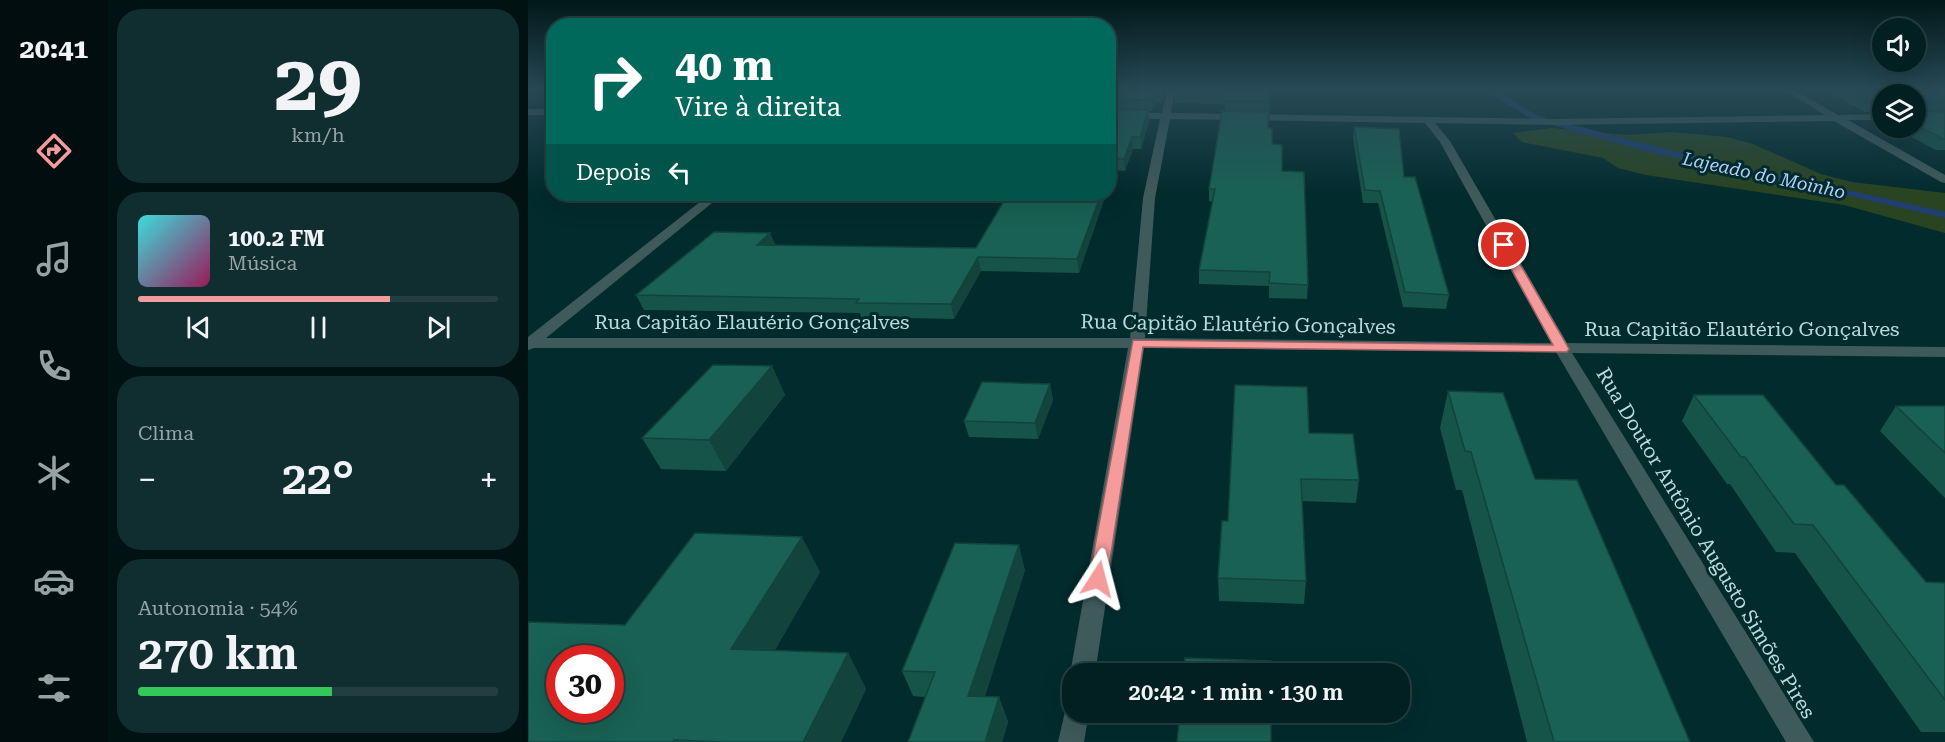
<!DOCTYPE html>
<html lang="pt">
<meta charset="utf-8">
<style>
:root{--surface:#022022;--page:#102d2f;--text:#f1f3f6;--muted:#96a3a5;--line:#233e40;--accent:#f59b9c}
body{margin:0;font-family:"Roboto Serif",serif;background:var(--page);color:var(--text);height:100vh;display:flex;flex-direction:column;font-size:22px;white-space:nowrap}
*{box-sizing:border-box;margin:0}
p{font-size:20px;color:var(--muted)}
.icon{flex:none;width:33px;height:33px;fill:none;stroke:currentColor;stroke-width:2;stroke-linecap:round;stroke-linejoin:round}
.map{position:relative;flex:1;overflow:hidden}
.sheet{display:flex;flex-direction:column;gap:9px;padding:9px;background:#011213;width:420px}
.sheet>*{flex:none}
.hud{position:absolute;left:18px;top:18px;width:570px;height:183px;border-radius:24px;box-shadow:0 6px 24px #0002,0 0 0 2px var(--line);background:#00695c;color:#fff;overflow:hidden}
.controls{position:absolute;left:1344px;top:18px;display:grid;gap:12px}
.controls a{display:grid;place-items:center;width:54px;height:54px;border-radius:50%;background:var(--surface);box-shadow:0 6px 24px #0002,0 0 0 2px var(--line);font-size:30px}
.speed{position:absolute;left:18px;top:645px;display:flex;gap:12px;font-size:30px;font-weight:700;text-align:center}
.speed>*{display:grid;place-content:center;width:78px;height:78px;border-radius:50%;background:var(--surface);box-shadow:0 6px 24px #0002,0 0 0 2px var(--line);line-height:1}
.speed .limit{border:9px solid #d22;background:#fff;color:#111}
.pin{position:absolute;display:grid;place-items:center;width:51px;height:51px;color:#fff;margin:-26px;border:3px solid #fff;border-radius:50%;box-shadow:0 2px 6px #0007}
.me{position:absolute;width:66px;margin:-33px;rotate:9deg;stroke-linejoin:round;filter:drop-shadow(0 0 4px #0008)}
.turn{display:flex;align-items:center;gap:21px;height:126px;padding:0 30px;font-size:27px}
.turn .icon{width:78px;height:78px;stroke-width:2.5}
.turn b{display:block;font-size:42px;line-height:51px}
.then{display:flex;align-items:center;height:57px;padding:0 30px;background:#0003;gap:12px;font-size:22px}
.big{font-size:45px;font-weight:600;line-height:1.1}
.sheet .widget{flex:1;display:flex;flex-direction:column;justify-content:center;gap:9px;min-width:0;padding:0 21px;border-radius:24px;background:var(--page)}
.sheet .dial{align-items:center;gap:0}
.dial b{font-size:78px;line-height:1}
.song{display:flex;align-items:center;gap:18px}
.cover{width:72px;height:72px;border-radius:9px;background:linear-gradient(135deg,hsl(180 70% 55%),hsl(330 70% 35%))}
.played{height:6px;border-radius:3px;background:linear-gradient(90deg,var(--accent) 70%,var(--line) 70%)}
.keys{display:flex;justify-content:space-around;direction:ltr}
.heat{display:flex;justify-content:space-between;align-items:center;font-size:33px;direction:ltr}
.charge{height:9px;border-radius:4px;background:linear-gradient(90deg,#34c759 54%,var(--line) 0)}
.trip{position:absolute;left:534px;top:663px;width:348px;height:60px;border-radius:24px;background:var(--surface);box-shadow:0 6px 24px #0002,0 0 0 2px var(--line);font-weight:600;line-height:60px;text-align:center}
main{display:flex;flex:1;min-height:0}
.tabs{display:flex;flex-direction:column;width:108px;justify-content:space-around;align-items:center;background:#010d0e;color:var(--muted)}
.tabs .icon{width:42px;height:42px}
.tabs .selected{color:var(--accent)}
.tabs b{font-size:27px;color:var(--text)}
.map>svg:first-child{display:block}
.green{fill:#294420}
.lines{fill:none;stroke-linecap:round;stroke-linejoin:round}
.stream{fill:#1f3f70;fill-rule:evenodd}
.minor{fill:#3f5a5b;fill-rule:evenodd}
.wall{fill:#165348}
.shaded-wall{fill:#12443b}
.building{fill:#196154;stroke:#12443b;stroke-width:1.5;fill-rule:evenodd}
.route{fill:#f59b9c;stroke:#9f6565;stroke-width:1.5}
.labels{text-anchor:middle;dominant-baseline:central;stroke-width:6;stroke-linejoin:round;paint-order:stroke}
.far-water-label{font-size:18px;font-style:italic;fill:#b1d0fe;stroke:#022b2d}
.street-label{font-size:20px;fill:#b8dbdc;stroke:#022b2d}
</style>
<main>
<nav class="tabs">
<b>20:41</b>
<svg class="icon selected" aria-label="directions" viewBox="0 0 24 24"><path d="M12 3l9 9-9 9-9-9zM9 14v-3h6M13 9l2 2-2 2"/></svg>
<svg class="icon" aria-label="music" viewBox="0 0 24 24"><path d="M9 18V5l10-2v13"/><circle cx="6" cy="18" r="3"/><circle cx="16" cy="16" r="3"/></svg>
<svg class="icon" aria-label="phone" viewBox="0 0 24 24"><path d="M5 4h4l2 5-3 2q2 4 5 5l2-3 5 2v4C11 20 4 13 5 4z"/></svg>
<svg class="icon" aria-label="climate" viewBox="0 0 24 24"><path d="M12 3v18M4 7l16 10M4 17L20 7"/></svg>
<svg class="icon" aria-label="car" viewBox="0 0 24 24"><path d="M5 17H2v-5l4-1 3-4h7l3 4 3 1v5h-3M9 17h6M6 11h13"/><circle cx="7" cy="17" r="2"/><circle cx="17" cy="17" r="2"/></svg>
<svg class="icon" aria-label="filters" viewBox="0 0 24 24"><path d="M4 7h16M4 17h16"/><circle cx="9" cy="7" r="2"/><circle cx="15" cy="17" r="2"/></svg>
</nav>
<section class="sheet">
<div class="widget dial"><b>29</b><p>km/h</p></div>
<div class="widget">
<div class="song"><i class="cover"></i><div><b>100.2 FM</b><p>Música</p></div></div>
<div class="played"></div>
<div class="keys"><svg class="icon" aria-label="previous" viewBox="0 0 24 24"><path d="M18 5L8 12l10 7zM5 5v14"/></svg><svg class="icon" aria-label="pause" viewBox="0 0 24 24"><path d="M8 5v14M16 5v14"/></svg><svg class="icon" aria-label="next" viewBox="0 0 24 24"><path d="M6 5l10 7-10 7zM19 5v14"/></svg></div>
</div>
<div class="widget"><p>Clima</p>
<div class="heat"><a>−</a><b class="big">22°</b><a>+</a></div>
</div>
<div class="widget"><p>Autonomia · 54%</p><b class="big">270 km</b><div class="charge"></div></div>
</section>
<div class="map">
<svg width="1417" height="742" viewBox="0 0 1417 742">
<rect width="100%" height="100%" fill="#022b2d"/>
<polygon class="green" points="1024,128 1100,135 1143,132 1199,137 1225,144 1293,174 1324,182 1417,193 1417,233 1316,205 1118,175 1090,168 1075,158 994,142 985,133"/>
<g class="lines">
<path class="stream" d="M953 90C977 89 989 107 1010 115 1023 121 1039 124 1054 127 1173 160 1296 184 1417 212V218L1187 165 1129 154 1003 119 969 97Z"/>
<g class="minor">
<path d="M639 90H647L643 113 1022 119 1297 115 1256 90H1266L1310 115 1354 114V120H1320L1417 175V183L1413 182 1306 121 1022 125 907 123 922 141 1039 343 1417 347V357L1044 353 1286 742H1258L1028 352 616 348 567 674H544V681L542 674 600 348H6L0 350V337L182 194H195L18 338H602L615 198 632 119 580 118V112L634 113ZM642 119 897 123 912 142 1023 343 617 338 627 198Z"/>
<rect x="0" y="109" width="26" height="6"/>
<polygon points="544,701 544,712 561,712 556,742 530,742 539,703"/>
</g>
</g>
<g class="wall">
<polygon points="580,90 637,90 634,103 627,102 624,111 620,111 621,121 613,149 605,149 597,171 586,170 580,187"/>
<polygon points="743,90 740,128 744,144 754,171 780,285 779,299 741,298 741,286 671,284 671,270 685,202 681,201 681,189 697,111 697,104 647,103 647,92"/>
<polygon points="1296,90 1417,90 1417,150 1408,150 1366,128 1388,128 1388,94 1354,94 1354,112 1337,112"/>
<polygon points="826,127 876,177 921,295 918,309 875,307 850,203 835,203 825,138"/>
<polygon points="578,194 551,273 453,271 426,319 333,317 332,313 116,310 108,295 248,246 448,248"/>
<polygon points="244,366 257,395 198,471 133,469 114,438"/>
<polygon points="522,384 525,400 510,439 441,437 436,421"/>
<polygon points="920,391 1007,479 1162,742 999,742 934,490 928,490 912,428"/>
<polygon points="1166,395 1308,485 1398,582 1417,583 1417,732 1393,732 1267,553 1248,552 1202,484 1199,484 1154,421"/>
<polygon points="1368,406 1417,406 1417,498 1352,431"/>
<polygon points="781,433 831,480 828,503 774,501 778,581 776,604 691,601 690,578 700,521"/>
<polygon points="497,570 457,696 471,697 480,722 474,742 380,742 397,697 385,696 374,671"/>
<polygon points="292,572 246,651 320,653 338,689 313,742 0,742 97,625"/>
</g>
<g class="shaded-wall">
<polygon points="634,90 637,90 634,103 633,92"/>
<polygon points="626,92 627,102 624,111 624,100"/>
<polygon points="620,110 621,121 613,149 612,137"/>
<polygon points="604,137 605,149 597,171 596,159"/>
<polygon points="585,158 586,170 580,187 580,171"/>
<polygon points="573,194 578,194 551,273 549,259"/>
<polygon points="242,233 248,246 229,245"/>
<polygon points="450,257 453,271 426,319 423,304"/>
<polygon points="244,366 257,395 198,471 181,440"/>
<polygon points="522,384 525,400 510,439 507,423"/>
<polygon points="274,537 292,572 227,685 203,649"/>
<polygon points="491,545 497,570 449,721 440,696"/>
<polygon points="320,653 338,689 313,742 275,742"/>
<polygon points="471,697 480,722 474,742 457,742"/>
</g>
<g class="building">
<polygon points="580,90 634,90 633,92 626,92 624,100 580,100"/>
<polygon points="647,90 742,90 742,102 696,101 698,93 647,92"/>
<polygon points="1320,90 1417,90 1417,102 1394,101 1391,109 1394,111 1417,112 1417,139 1415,139 1388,125 1388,94 1354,94 1354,102 1342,101"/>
<polygon points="580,109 620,110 612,137 604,137 596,159 585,158 580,171"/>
<polygon points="694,111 741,112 740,128 744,128 744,144 754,145 754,171 776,172 780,285 741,283 742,272 671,270 687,189 681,189"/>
<polygon points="826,127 871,129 876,177 887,177 921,295 877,292 852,191 837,190"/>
<polygon points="480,194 573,194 549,259 450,257 423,304 328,303 331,299 108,295 186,232 242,233 229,245 448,248"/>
<polygon points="185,365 244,366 181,440 114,438"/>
<polygon points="454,382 522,384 507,423 436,421"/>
<polygon points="707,385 779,387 781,433 825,434 831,480 773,479 778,581 690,578 694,521 700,521"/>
<polygon points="920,391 975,393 1007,479 1049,480 1162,742 1026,742 943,452 937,451"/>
<polygon points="1166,395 1235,395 1308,485 1316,485 1398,582 1417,583 1417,700 1285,525 1266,524 1217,457 1213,457"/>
<polygon points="1368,406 1417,406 1417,453"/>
<path d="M167 533 274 537 203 649 320 653 275 742H194L146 740 145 742H0V622L97 625ZM32 658H82V710H32Z"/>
<polygon points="427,543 491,545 440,696 471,697 457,742 380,742 407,672 374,671"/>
<polygon points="657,658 743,661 743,674 656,674"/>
<polygon points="652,712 743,712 743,742 649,742"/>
</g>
<linearGradient id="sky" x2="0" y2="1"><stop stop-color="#011819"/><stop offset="0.46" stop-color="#284a57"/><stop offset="1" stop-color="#284a57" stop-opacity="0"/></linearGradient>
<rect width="1417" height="194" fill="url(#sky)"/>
<polygon class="route" points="976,242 981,245 1041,349 1039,352 615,347 579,579 577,584 570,587 563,584 561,579 605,340 1025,345 970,245"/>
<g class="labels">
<g class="far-water-label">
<text transform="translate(1236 175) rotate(12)">Lajeado do Moinho</text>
</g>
<g class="street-label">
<text x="224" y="322">Rua Capitão Elautério Gonçalves</text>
<text transform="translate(710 324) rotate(1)">Rua Capitão Elautério Gonçalves</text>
<text x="1214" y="329">Rua Capitão Elautério Gonçalves</text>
<text transform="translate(1178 543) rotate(59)">Rua Doutor Antônio Augusto Simões Pires</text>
</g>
</g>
</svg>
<div class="controls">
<a><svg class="icon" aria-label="sound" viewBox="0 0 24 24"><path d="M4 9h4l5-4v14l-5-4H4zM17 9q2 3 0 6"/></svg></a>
<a><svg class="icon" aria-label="layers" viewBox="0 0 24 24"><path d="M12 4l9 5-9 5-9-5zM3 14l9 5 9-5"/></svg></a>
</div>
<div class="speed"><div class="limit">30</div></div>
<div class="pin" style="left:976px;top:245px;background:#d93025"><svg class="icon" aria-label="arrive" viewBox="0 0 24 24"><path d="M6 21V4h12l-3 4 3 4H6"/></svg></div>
<svg class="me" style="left:570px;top:579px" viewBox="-20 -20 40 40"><path d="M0-17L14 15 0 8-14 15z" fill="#f59b9c" stroke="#fff" stroke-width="4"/></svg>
<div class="trip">20:42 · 1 min · 130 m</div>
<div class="hud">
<div class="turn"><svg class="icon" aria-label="right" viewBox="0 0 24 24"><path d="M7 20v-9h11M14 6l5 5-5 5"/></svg><div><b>40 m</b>Vire à direita</div></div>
<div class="then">Depois<svg class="icon" aria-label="left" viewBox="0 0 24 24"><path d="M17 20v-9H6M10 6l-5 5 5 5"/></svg></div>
</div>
</div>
</main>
